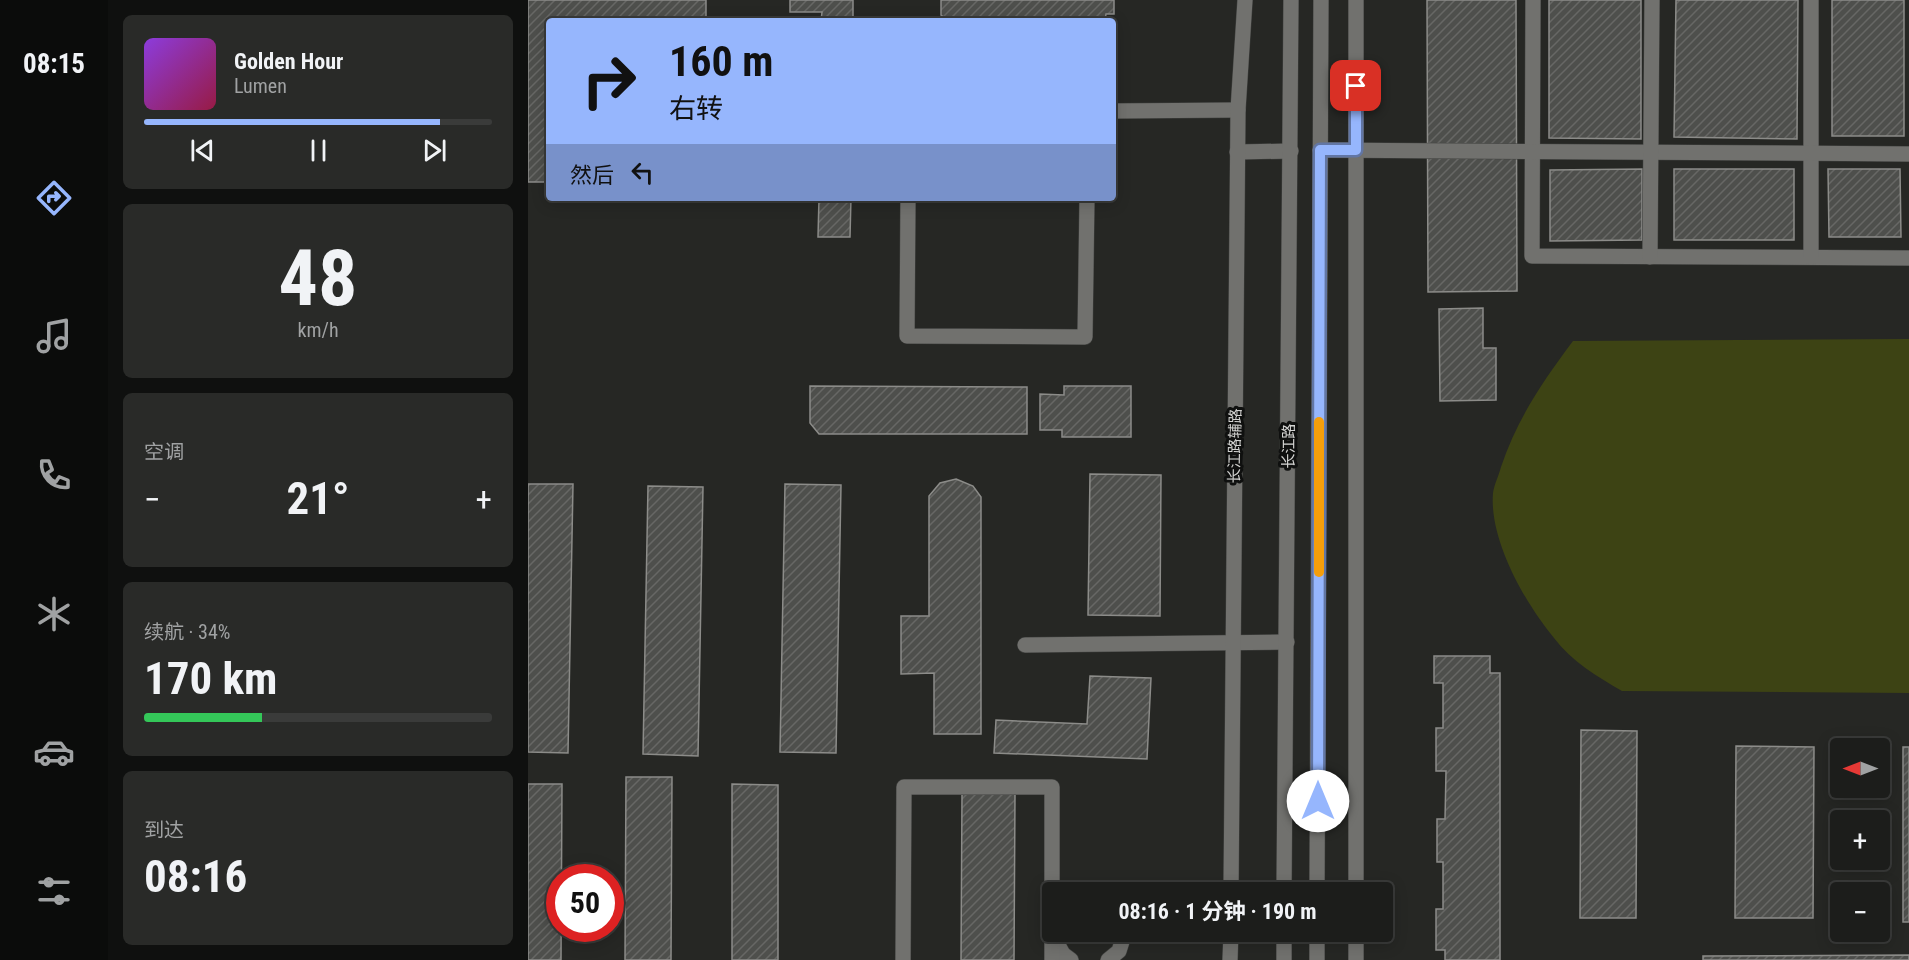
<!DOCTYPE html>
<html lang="zh">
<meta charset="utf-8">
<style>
:root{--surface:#1c1d1b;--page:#292a28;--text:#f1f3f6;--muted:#a0a2a3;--line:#3a3b3a;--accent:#96b6fd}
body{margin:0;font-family:"Roboto Condensed","Noto Sans SC",sans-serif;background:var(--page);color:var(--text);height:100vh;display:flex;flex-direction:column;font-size:22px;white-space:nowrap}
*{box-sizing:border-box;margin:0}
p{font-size:20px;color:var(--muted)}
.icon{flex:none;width:33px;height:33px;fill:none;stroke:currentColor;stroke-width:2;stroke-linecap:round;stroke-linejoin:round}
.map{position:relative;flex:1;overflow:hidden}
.side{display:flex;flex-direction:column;gap:15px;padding:15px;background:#0f100f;width:420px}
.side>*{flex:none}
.guide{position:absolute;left:18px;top:18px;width:570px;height:183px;border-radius:6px;box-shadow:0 3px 15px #0003,0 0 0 2px var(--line);background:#96b6fd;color:#111;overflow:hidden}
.needle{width:39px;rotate:270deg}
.buttons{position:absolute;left:1302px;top:738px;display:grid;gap:12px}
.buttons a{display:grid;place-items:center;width:60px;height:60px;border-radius:6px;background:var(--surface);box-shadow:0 3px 15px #0003,0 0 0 2px var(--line);font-size:30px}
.speed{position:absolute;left:18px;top:864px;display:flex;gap:12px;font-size:30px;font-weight:700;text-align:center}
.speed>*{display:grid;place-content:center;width:78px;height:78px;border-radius:50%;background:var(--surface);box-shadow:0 3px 15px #0003,0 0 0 2px var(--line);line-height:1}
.speed .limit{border:9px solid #d22;background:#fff;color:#111}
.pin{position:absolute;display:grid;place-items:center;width:51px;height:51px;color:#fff;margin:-26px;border-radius:12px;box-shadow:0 3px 9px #0006}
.me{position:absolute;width:66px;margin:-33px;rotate:0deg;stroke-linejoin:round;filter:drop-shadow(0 0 4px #0008)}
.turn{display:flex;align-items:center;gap:21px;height:126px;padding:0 24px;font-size:27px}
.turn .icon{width:78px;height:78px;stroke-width:2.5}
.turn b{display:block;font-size:42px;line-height:51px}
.then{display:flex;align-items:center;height:57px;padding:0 24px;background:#0003;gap:12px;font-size:22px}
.big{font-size:45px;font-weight:700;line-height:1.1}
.side .card{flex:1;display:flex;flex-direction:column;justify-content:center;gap:9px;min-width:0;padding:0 21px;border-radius:9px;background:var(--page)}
.side .dial{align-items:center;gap:0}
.dial b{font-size:78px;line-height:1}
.song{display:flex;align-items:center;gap:18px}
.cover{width:72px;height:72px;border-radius:9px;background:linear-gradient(135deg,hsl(270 70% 55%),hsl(340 70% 35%))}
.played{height:6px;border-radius:3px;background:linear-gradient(90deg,var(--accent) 85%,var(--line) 85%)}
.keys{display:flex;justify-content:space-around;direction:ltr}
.heat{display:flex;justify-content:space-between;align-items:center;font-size:33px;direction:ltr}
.charge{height:9px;border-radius:4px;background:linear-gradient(90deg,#34c759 34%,var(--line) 0)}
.trip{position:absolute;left:514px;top:882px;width:351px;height:60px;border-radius:6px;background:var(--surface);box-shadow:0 3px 15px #0003,0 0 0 2px var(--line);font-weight:700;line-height:60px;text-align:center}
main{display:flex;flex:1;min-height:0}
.dock{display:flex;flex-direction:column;width:108px;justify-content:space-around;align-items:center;background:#0b0c0b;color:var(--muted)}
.dock .icon{width:42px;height:42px}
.dock .current{color:var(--accent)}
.dock b{font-size:27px;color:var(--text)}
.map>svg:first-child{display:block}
.garden{fill:#3d4314}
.building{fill:url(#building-hatch);stroke:#8c8c89;stroke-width:1.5}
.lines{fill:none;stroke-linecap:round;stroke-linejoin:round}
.street-casing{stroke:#424341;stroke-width:16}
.secondary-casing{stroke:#424341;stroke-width:16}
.street{stroke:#71716e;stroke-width:15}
.secondary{stroke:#71716e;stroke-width:15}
.route-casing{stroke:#6276a4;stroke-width:15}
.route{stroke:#96b6fd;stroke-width:10}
.slow{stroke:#f59e0b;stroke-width:10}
.labels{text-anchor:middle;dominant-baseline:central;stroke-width:6;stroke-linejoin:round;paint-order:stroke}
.street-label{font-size:15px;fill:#d4d4d2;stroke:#0f100f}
</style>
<main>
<nav class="dock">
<b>08:15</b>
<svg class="icon current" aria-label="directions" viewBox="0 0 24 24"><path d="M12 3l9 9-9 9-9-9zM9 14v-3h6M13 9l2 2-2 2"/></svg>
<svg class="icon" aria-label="music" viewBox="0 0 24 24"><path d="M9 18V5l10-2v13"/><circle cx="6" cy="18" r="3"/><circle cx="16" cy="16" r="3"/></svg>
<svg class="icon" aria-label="phone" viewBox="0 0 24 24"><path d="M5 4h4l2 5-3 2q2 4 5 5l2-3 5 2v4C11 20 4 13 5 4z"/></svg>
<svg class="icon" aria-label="climate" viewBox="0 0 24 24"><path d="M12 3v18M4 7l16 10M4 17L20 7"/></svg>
<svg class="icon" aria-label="car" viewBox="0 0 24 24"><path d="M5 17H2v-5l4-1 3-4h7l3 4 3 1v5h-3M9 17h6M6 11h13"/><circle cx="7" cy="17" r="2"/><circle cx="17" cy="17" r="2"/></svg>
<svg class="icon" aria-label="filters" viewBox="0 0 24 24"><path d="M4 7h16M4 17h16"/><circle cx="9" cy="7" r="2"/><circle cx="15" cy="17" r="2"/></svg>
</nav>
<section class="side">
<div class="card">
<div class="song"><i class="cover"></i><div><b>Golden Hour</b><p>Lumen</p></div></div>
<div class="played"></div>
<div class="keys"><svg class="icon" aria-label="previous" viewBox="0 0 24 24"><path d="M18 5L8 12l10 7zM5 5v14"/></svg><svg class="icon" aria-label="pause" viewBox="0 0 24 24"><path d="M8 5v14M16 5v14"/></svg><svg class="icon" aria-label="next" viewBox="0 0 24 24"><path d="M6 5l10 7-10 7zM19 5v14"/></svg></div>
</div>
<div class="card dial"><b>48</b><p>km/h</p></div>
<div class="card"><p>空调</p>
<div class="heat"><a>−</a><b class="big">21°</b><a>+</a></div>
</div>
<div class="card"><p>续航 · 34%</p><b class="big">170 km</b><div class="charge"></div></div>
<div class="card"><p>到达</p><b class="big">08:16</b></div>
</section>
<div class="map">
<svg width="1381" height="960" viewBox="0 0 1381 960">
<defs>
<pattern id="building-hatch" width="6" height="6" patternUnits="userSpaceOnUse" patternTransform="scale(1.5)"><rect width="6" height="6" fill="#4e4f4c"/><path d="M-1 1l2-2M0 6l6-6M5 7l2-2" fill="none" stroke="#676765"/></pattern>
</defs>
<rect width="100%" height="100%" fill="#262724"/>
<path class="garden" d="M1381 339V693L1094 691C1070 677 1043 661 1026 638 997 603 961 540 965 493 966 485 971 475 973 467 989 419 1015 381 1045 341Z"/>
<g class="building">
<polygon points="0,0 178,0 178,21 21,21 21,182 0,182"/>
<polygon points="262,0 325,0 325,21 293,21 294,12 262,12"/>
<polygon points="413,0 586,0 586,14 578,14 577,21 421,21 413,15"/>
<polygon points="899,0 988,0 989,291 900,292"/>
<polygon points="1021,0 1113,0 1113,139 1021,138"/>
<polygon points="1148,0 1270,0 1269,139 1146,137"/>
<rect x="1304" y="0" width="72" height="136"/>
<polygon points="1114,169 1114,240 1022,241 1022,170"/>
<rect x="1146" y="169" width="120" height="71"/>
<polygon points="1300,169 1372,169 1373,237 1301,237"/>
<polygon points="291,198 323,198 322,237 290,237"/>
<polygon points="955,308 955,348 968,348 968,400 912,401 911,309"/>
<polygon points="282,386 499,387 499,434 291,434 282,423"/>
<polygon points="536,386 603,386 603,437 534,437 534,430 512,430 512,394 536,395"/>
<polygon points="562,474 633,475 632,616 560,615"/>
<polygon points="428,479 445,486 453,497 453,734 406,734 406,673 373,674 373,616 401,616 401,496 412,483"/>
<polygon points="0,484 45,484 40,753 0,752"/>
<polygon points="257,484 313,485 308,753 252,752"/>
<polygon points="120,486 175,487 170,756 115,754"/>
<polygon points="906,656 962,656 962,673 972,673 972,960 917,960 917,950 908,950 908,909 915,909 915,862 909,862 909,819 917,819 918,771 908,771 908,728 915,728 915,683 906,683"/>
<polygon points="562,676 623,678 619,759 466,753 468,720 559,724"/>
<polygon points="1053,730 1109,731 1108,918 1052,918"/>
<polygon points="1208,746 1286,747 1285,918 1207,918"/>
<rect x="1375" y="747" width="6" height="175"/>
<polygon points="98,777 144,777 143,960 97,960"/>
<polygon points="0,784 34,784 33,960 0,960"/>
<polygon points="204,784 250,785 250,960 204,960"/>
<polygon points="434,794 487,794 486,960 433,960"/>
<polygon points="1381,955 1381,960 1175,960 1175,956"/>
</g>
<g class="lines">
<defs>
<g id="street">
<polyline points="828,0 828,892"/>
<polyline points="1005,0 1004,256 1381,258"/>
<polyline points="1283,0 1283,257"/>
<polyline points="585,111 710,110"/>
<polyline points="792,150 1381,154"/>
<polyline points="709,152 763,151"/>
<polyline points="380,198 379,336 557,337 559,198"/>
<polyline points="1122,257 1124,0"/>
<polyline points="497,645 759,642"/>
<polyline points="703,892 710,110 717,0"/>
<polyline points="828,932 828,960"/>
<polyline points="525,936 535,954 543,960"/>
<polyline points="375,960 376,787 524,787 524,960"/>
<polyline points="580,960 591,951 597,932"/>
<polyline points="702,960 703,932"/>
</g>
<g id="secondary">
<polyline points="756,892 763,0"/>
<polyline points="789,892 793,0"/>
<polyline points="756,960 756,932"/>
<polyline points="789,960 789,932"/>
</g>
</defs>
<use href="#street" class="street-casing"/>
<use href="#secondary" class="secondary-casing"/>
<use href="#street" class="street"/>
<use href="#secondary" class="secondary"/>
</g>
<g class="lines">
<defs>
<polyline id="route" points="790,801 792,150 828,150 828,86"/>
</defs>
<use href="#route" class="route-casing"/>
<use href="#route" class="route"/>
<polyline class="slow" points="791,572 791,422"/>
</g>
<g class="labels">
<g class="street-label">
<text transform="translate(707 446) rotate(-89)">长江路辅路</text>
<text transform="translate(761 446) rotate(-90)">长江路</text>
</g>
</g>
</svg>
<div class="buttons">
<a><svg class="needle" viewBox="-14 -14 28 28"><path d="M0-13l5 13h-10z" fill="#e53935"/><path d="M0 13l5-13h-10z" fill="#a0a2a3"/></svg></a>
<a>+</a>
<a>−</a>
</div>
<div class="speed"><div class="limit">50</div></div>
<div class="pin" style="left:828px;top:86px;background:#d93025"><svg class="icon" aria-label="arrive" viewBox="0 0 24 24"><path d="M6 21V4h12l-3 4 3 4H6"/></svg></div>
<svg class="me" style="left:790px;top:801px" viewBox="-20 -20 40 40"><circle r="19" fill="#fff"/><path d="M0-13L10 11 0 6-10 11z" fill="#96b6fd"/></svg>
<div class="trip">08:16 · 1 分钟 · 190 m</div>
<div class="guide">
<div class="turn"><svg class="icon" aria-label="right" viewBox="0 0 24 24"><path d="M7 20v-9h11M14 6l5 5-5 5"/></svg><div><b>160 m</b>右转</div></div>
<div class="then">然后<svg class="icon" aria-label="left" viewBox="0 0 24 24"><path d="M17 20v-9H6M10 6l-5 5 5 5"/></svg></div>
</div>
</div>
</main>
